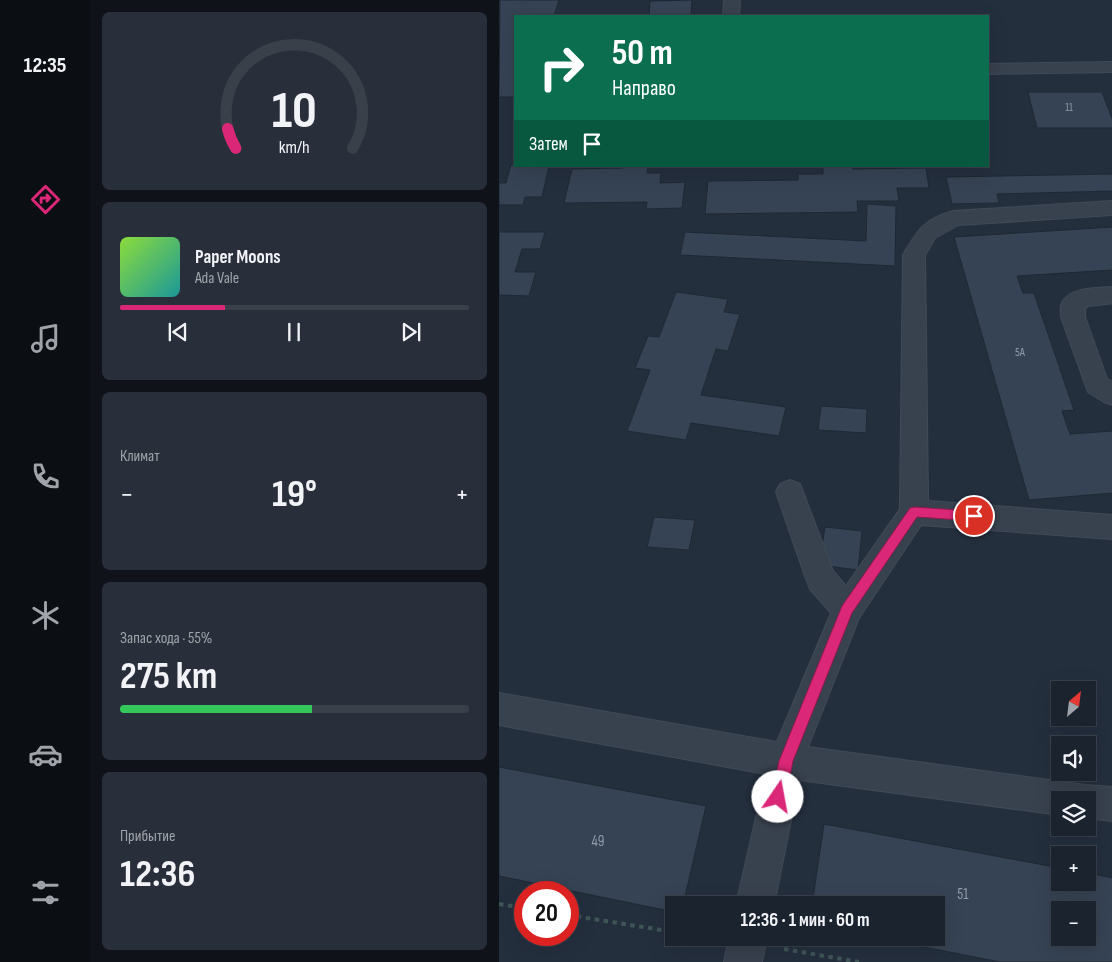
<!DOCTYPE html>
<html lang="ru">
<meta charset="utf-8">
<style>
:root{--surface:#1b232e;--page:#282f3a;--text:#f1f3f6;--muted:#a0a4aa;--line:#39404a;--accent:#db2777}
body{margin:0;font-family:"Sofia Sans Condensed",sans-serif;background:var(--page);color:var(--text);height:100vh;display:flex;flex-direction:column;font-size:19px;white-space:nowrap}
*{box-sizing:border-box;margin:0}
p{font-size:16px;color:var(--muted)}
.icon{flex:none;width:28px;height:28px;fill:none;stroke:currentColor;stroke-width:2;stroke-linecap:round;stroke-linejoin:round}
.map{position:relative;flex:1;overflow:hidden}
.drawer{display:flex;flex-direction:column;gap:12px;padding:12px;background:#0f1319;width:409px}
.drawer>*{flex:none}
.guide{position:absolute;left:15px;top:15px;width:475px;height:152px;border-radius:0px;box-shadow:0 5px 20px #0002,0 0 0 1px var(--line);background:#0b6e4f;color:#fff;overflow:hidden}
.needle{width:32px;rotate:28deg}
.controls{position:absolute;left:552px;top:681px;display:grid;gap:10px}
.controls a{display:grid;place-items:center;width:45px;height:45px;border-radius:0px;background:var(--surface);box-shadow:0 5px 20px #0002,0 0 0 1px var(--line);font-size:25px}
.speed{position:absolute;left:15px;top:881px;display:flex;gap:10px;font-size:25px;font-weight:700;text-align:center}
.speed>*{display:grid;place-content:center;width:65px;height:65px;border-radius:50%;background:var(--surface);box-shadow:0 5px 20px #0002,0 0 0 1px var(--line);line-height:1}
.speed .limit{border:8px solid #d22;background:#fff;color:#111}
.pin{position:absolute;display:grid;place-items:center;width:42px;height:42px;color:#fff;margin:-21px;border:2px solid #fff;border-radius:50%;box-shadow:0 1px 5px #0007}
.me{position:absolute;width:55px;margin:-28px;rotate:12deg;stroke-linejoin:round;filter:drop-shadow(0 0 4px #0008)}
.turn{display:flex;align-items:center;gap:18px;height:105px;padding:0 15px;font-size:22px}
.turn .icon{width:65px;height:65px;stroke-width:2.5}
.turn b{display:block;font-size:35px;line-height:42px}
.then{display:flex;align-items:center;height:48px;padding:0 15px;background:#0003;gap:10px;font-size:19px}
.big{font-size:38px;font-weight:700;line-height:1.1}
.drawer .tile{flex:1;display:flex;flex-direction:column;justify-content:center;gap:8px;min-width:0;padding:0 18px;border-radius:8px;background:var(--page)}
.drawer .dial{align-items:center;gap:0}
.dial svg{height:130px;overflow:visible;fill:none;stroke:var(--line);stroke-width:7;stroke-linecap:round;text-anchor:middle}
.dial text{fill:var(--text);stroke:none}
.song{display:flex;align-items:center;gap:15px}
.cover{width:60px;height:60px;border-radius:8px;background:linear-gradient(135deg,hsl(90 70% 55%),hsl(180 70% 35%))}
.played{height:5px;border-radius:2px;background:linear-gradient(90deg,var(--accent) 30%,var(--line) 30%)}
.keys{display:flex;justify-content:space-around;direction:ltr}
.heat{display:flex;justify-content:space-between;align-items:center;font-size:28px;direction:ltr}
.charge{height:8px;border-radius:4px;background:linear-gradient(90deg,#34c759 55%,var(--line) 0)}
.trip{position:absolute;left:166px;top:896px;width:280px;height:50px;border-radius:0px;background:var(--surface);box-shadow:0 5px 20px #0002,0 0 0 1px var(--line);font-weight:700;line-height:50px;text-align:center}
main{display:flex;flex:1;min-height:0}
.menu{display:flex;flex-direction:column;width:90px;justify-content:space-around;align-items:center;background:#0b0e12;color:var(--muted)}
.menu .icon{width:35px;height:35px}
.menu .active{color:var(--accent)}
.menu b{font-size:22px;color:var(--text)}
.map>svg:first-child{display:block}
.building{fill:#364354;stroke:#1f2835;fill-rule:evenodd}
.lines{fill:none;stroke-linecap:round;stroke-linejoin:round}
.minor-casing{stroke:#414a57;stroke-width:2}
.path{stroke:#3f5557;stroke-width:4;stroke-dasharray:4.5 4.5;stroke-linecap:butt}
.minor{fill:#38414e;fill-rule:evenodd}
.route{fill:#db2777;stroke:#8e194d}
.labels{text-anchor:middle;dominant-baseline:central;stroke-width:5;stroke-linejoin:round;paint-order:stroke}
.far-number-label{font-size:11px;fill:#929caa}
.number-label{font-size:12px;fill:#929caa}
.near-number-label{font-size:15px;fill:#929caa}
</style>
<main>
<nav class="menu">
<b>12:35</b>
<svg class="icon active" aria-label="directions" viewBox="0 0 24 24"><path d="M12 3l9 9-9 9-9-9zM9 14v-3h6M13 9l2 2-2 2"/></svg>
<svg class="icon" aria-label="music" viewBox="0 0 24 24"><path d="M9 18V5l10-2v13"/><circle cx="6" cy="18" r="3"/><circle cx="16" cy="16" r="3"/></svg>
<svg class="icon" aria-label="phone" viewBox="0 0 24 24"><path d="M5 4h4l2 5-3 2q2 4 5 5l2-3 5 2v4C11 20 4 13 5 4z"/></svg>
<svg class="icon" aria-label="climate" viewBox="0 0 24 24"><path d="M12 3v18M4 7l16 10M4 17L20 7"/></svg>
<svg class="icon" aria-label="car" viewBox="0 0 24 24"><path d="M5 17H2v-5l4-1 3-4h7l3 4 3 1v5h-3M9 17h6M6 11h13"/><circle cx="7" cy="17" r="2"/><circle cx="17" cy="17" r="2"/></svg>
<svg class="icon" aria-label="filters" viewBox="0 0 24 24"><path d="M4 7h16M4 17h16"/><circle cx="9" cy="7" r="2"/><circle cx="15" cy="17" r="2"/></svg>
</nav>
<section class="drawer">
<div class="tile dial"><svg viewBox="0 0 100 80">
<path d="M14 69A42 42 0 1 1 86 69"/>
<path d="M14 69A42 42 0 0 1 9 57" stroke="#db2777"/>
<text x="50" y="56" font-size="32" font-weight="700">10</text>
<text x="50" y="72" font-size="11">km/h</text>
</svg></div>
<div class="tile">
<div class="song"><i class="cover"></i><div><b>Paper Moons</b><p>Ada Vale</p></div></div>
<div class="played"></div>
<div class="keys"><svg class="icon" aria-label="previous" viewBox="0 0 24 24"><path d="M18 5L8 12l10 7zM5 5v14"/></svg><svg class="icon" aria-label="pause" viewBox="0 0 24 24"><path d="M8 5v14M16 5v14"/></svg><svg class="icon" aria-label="next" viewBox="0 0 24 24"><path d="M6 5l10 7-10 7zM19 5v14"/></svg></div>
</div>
<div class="tile"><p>Климат</p>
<div class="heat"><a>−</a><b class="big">19°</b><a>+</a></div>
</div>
<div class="tile"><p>Запас хода · 55%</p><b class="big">275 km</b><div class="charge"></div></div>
<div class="tile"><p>Прибытие</p><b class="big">12:36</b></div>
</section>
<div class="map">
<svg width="614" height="962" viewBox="0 0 614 962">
<rect width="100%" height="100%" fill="#242f3e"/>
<g class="building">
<polygon points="1,0 60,0 55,16 16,16 16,97 0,97"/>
<polygon points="193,0 192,16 150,16 151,1"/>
<polygon points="529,92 603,92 614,121 614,128 538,128"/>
<polygon points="12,165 50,166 43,197 26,197 24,205 0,205 0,183 7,183"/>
<polygon points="124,166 149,166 148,173 162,173 161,183 186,182 183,208 147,209 148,202 65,203 73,169 124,168"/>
<polygon points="324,166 353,166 354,169 427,168 430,188 398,188 400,201 358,201 359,212 206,214 209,181 299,180 299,174 324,174"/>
<polygon points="614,174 614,191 498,194 500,203 453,204 447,177"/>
<polygon points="368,204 397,206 396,266 181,255 186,232 367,241"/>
<polygon points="614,227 614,270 518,276 524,293 535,293 575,410 563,411 571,434 614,431 614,493 530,500 455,237"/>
<polygon points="0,232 46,232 41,249 23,249 16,272 37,272 30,296 0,295"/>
<polygon points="177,292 229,299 225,312 241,314 229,351 217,349 202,395 287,407 280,436 192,423 187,440 128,431 151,370 136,368 149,336 160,337"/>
<polygon points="322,406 368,409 367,433 319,430"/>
<polygon points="155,517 196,520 190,550 148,547"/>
<polygon points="326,527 363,531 359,570 320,565"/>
<polygon points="0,767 207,806 184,905 175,905 175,912 0,876"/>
<path d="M325 824 561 868V882H589V873L614 878V962H501L379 938H438V905H313ZM561 910H589V938H561Z"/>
</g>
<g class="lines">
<defs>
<g id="minor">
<polygon points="225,0 241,0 240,16 224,16"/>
<polygon points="614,62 614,72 489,74 489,64"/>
<path d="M614 201V215L459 225 436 238 426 255 429 501 614 515V539L422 525 360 618 309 747 587 785 614 787V821L589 818V800H561V815L300 780 275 905H237L267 774 0 725V693L278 742 332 613 311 589 307 579 277 492 281 484 291 480 301 484 334 571 347 586 401 509 404 255C418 231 425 219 454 211Z"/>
<path d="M614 287V303L590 306 586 308V317L608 379 614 382V405L605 402 589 392 562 317C562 313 561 308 562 305 568 287 599 288 614 287Z"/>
<polygon points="230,938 268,938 263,962 225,962"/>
</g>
</defs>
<use href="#minor" class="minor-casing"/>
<g class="path">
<polyline points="0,904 26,908"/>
<polyline points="69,915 175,932"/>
<polyline points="285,949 360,962"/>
</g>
<use href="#minor" class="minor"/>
</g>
<polygon class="route" points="415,507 475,511 479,513 481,516 479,520 475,521 418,517 353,613 294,761 287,797 284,802 279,804 274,802 272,797 280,761 343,606 411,508"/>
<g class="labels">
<g class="far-number-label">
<text x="570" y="107">11</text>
</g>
<g class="number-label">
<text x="521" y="352">5А</text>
</g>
<g class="near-number-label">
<text x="99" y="841">49</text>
<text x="464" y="894">51</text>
</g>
</g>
</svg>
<div class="controls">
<a><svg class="needle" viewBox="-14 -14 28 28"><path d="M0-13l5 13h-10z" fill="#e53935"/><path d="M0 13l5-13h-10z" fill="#a0a4aa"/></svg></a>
<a><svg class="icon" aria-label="sound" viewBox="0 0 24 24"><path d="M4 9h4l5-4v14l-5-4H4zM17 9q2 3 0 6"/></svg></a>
<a><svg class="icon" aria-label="layers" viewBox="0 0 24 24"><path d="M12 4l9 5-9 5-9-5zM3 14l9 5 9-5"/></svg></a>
<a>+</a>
<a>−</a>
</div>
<div class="speed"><div class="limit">20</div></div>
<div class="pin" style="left:475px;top:516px;background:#d93025"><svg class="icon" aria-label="arrive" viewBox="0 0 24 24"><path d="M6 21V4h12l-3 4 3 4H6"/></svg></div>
<svg class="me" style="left:279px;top:797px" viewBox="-20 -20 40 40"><circle r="19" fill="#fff"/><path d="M0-13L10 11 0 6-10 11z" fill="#db2777"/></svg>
<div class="trip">12:36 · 1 мин · 60 m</div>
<div class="guide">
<div class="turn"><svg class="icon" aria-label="right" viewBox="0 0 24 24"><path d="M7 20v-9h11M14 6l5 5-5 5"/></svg><div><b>50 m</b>Направо</div></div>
<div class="then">Затем<svg class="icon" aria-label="arrive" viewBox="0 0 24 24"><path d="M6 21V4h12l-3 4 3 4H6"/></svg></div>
</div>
</div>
</main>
